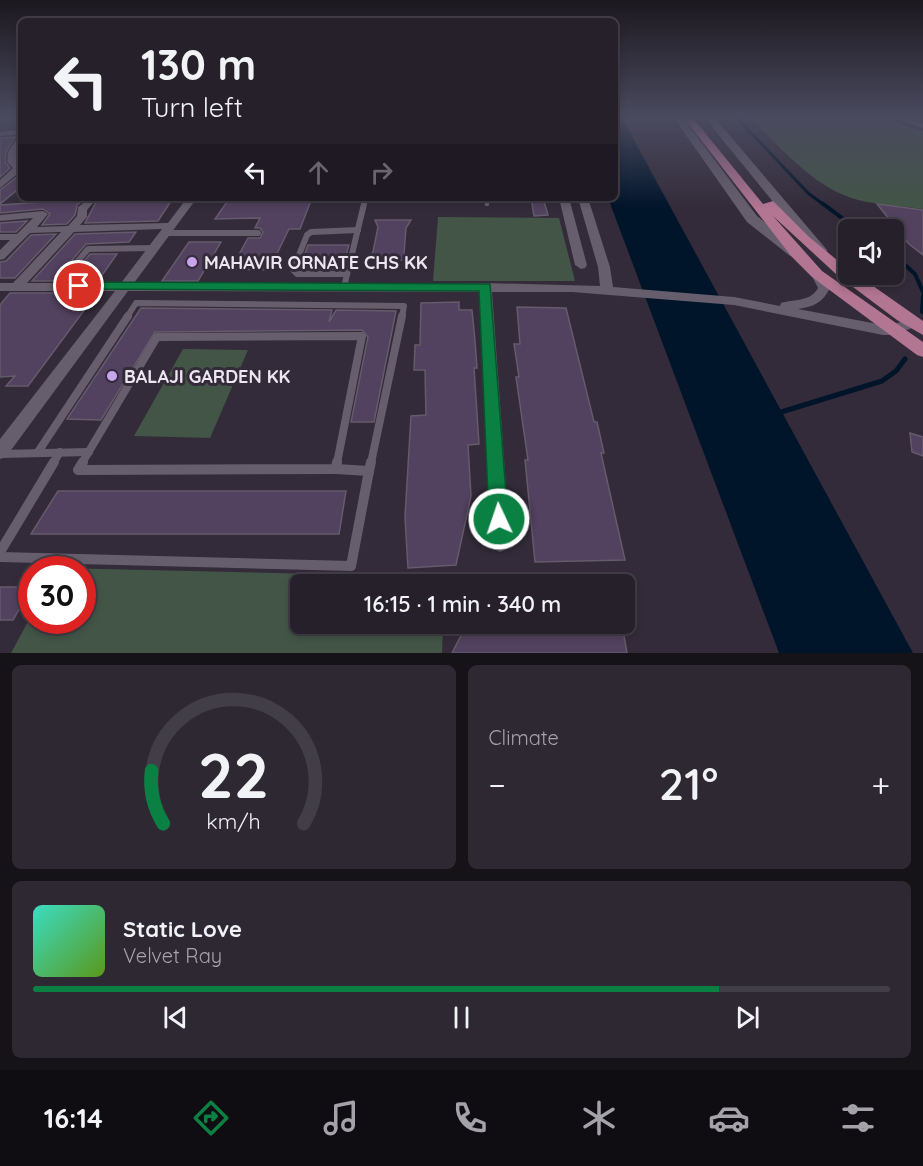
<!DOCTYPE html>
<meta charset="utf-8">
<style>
:root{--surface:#26202b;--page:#2e2833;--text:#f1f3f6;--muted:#a4a3a9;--line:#423e47;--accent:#0b8043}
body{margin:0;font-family:Quicksand,sans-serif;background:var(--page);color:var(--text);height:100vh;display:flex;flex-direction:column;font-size:22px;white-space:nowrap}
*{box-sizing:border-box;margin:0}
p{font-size:20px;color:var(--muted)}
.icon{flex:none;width:33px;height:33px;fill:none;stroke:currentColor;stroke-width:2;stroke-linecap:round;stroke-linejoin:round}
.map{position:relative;height:653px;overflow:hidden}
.side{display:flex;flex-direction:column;gap:12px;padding:12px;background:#151218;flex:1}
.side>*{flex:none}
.top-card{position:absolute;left:18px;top:18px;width:600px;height:183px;border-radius:9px;box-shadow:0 3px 9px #0003,0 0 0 2px var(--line);background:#26202b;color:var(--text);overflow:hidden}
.buttons{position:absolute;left:838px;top:219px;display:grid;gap:12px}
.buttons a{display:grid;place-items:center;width:66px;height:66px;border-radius:9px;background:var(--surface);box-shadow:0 3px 9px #0003,0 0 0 2px var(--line);font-size:30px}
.speed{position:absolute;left:18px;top:556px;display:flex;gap:12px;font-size:30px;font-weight:700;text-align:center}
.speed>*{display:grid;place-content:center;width:78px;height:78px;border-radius:50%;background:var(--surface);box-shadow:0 3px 9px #0003,0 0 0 2px var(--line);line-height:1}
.speed .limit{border:9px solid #d22;background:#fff;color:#111}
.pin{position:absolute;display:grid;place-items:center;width:51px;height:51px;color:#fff;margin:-26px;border:3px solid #fff;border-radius:50%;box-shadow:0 2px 6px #0007}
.me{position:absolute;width:66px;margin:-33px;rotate:357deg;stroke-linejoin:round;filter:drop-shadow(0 0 4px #0008)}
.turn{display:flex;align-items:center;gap:21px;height:126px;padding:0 24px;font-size:27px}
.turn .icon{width:78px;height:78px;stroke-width:2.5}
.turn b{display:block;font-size:42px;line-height:51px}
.lanes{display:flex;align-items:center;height:57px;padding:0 24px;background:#0003;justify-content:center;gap:30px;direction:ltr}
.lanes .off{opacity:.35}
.big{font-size:45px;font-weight:600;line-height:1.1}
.side .tile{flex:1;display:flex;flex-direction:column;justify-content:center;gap:9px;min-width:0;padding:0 21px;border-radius:9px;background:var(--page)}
.side .dial{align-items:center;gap:0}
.dial svg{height:156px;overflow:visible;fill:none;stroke:var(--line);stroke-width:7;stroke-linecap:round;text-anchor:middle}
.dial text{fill:var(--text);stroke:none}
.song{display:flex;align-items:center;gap:18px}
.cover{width:72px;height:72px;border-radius:9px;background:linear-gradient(135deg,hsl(170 70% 55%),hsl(90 70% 35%))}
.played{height:6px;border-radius:3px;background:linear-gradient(90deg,var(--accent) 80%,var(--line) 80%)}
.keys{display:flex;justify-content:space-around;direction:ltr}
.heat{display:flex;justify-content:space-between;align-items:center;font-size:33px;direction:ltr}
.side .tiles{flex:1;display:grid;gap:12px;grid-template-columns:1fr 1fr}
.tile:last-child{grid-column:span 2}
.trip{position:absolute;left:290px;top:574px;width:345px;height:60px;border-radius:9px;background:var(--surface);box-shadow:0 3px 9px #0003,0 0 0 2px var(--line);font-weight:600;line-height:60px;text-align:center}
.dock{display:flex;height:96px;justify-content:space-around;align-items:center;background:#0f0d11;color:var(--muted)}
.dock .icon{width:42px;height:42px}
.dock .on{color:var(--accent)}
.dock b{font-size:27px;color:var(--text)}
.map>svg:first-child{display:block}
.green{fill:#425546}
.water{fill:#00142a}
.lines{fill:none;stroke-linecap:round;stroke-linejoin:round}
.stream-far2{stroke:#00142a;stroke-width:3}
.stream-far1{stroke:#00142a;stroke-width:4}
.stream{stroke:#00142a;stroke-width:5}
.building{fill:#52415f;stroke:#645b6b;stroke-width:1.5}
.service-far3{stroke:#665e6d;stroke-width:4.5}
.service-far2{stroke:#665e6d;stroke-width:6}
.service-far1{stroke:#665e6d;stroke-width:8}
.service{stroke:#665e6d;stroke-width:10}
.minor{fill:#665e6d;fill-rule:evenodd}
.secondary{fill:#665e6d;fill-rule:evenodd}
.primary{fill:#b27592;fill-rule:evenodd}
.route{fill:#0b8043;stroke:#07532c;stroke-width:1.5}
.poi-dot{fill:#c9a5ee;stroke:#332b39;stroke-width:2}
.labels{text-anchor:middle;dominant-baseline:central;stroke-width:6;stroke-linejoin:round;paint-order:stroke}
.poi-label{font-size:18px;font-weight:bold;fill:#ebe6ef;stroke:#332b39;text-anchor:start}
</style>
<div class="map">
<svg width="923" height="653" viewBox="0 0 923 653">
<rect width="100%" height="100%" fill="#332b39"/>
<g class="green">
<path d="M751 118H883L923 131V209C902 206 879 205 858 200 814 188 781 148 751 118Z"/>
<polygon points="438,217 559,218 575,281 433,281"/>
<polygon points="183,349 248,350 210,438 134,436"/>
<polygon points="59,568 445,577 445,585 300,585 300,624 443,624 442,653 11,653 31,616 32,621 82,621 82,570 58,570"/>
</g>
<polygon class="water" points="615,118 622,118 913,653 779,653 608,198 615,198"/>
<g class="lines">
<polyline class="stream-far2" points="737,118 808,193 824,205"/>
<g class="stream-far1">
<polyline points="822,203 858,230"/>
<polyline points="894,255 915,274 923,292"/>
<polyline points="922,312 923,296"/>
</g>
<polyline class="stream" points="778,413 882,381 896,371 905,359"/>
</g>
<g class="building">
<polygon points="15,137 6,152 5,162 10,168 0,177 0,138"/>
<polygon points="17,177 21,177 21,187 0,204 0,190"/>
<polygon points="61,198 87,198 77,205 75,215 67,224 42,225 50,214 43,209 0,213 0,205 57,201"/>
<polygon points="92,198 173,198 158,221 85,223 96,202"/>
<polygon points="312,198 300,229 289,229 269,270 231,269 248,238 260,238 263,232 260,228 255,228 260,218 215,219 229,199"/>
<polygon points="531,198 543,198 548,215 534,216"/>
<polygon points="877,204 923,210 923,255 909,244"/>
<polygon points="375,220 411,220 406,228 404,253 406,260 367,260 373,252 378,227"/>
<polygon points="27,221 16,232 0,232 0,223"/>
<polygon points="136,232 129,242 86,244 54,281 32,281 75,234"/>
<polygon points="56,234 15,278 0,278 0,262 6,261 31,235"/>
<polygon points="189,242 221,242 198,281 162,281"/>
<polygon points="308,245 349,245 342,269 299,269"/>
<polygon points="90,254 117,254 98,281 68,281"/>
<polygon points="10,293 97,293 28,386 6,386 15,376 0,377 0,305"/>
<polygon points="459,302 459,310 472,310 475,341 477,368 474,368 479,444 468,445 471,496 456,565 408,568 405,517 411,416 426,415 425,370 414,370 415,345 420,345 421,303"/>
<polygon points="517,307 566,308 594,422 597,422 604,453 601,453 625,560 535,562 525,460 528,460 516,377 519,377 514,344 520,344"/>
<polygon points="141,308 332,310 329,322 336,310 396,311 374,422 351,422 368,337 362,330 155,332 101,420 67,419"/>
<polygon points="910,433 923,437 923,456 912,452"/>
<polygon points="58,491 346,491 339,534 31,534"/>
<polygon points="0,587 32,587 13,620 0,620"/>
<polygon points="467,624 622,624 627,653 452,653"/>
</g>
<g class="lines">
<polyline class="service-far3" points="487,198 487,204"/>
<g class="service-far2">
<polyline points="166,233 258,233"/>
<polyline points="347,274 297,274 293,270 307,235 311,232 358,230"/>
<polyline points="56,287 88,249 154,248"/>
<polyline points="344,287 364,204"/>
<polyline points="127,317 136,303 404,306 402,317"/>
</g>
<g class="service-far1">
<polyline points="38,452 128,316"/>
<polyline points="0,454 89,452"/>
<polyline points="53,463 60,452"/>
<polyline points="82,463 157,337 362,336 337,463"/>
<polyline points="371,463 402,316"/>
</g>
<g class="service">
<polyline points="83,462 78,470 336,469 337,462"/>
<polyline points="336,469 369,471 371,462"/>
<polyline points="0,552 54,462"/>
<polyline points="0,557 351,566 369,471"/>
</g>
<g class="minor">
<polygon points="892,118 903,118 923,123 923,128"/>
<polygon points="21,130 21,134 0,136 0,132"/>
<path d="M21 136C21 146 16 151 16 161L21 163V171L0 188V180L13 168 7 162 8 152 18 137Z"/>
<path d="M187 198H197L134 283H485L600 286 598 267 578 198H588L610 267 613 287 734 297 780 306 781 303C795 299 810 302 818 288L811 274 817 270 821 271 830 288C823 302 814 307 798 309L883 325H891L913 318 920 323 918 326 892 335H883L734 305 572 292H492L510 542 507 549 500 552 493 549 490 542 479 292 128 291 6 457 0 459V439L115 291H0V283H13L61 232 30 233 4 259 0 260V250L10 240H0V234H17L33 218 0 221V215L43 211 48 214 37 227 68 226 77 216 78 207 89 199 94 202 87 210V217L80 225 168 223ZM162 229 121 283H27L74 232Z"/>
<polygon points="559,198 569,198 587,265 585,268 581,269 575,265"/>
</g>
<g class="secondary">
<polygon points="674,118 683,118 757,216 800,250 800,256 790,256 747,222"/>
<polygon points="705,118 715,118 827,250 827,256 817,256"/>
</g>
<polygon class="primary" points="684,118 693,118 763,204 773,201 808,236 849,270 849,274 856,274 923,321 923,335 897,320 837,275 773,216 822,271 923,342 923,357 917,355 812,277 791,256"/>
</g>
<linearGradient id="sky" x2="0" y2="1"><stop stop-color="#1c181f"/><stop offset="0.56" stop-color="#4a4a5f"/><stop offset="1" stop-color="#4a4a5f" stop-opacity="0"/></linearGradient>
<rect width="923" height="209" fill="url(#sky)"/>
<polygon class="route" points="79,282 490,284 508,519 505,525 499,528 492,525 489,519 479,291 75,289 73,286"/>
<g class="poi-dot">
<circle cx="192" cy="262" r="6"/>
<circle cx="112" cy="376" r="6"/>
</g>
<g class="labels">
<g class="poi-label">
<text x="204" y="262">MAHAVIR ORNATE CHS KK</text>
<text x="124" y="376">BALAJI GARDEN KK</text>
</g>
</g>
</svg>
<div class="buttons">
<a><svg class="icon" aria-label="sound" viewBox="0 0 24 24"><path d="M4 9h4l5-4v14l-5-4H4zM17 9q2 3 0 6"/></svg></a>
</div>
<div class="speed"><div class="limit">30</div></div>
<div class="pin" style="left:79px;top:286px;background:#d93025"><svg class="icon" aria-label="arrive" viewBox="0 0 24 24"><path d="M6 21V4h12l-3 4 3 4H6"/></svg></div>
<svg class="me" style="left:499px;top:519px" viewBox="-20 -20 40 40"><circle r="17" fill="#0b8043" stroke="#fff" stroke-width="3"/><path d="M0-11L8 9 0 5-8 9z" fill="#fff"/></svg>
<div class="trip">16:15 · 1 min · 340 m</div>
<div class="top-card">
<div class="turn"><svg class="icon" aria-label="left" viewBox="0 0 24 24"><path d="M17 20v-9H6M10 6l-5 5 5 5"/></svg><div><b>130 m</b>Turn left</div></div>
<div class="lanes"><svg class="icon" aria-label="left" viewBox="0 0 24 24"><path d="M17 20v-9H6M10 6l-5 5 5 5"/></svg><svg class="icon off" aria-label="ahead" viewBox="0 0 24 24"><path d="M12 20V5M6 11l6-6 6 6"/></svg><svg class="icon off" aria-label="right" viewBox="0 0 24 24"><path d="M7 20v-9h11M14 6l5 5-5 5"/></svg></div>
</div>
</div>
<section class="side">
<div class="tiles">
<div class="tile dial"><svg viewBox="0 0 100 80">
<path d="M14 69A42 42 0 1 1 86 69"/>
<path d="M14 69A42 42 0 0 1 8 42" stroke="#0b8043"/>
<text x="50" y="56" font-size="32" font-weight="700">22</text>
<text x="50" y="72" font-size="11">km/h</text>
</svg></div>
<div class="tile"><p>Climate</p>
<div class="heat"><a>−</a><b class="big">21°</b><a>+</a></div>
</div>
<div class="tile">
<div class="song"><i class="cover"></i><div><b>Static Love</b><p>Velvet Ray</p></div></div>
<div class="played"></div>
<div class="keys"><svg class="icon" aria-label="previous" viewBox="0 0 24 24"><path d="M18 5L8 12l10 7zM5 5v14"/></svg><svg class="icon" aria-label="pause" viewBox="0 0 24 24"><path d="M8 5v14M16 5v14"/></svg><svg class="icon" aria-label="next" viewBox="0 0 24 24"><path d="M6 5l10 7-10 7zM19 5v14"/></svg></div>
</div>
</div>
</section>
<nav class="dock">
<b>16:14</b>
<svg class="icon on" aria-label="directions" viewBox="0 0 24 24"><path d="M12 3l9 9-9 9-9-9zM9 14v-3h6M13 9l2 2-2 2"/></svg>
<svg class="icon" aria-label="music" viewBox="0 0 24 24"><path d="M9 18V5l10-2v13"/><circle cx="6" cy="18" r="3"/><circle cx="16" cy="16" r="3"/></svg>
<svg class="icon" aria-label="phone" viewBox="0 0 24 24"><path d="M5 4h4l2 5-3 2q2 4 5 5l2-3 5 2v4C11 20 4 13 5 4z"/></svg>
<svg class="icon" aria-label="climate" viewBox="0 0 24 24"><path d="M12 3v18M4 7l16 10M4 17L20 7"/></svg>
<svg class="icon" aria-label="car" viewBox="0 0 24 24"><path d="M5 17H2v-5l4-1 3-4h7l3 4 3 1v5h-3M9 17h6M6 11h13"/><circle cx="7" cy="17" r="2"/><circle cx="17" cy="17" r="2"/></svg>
<svg class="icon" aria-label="filters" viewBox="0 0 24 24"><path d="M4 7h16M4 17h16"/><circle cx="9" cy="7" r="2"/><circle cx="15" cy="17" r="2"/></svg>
</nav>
